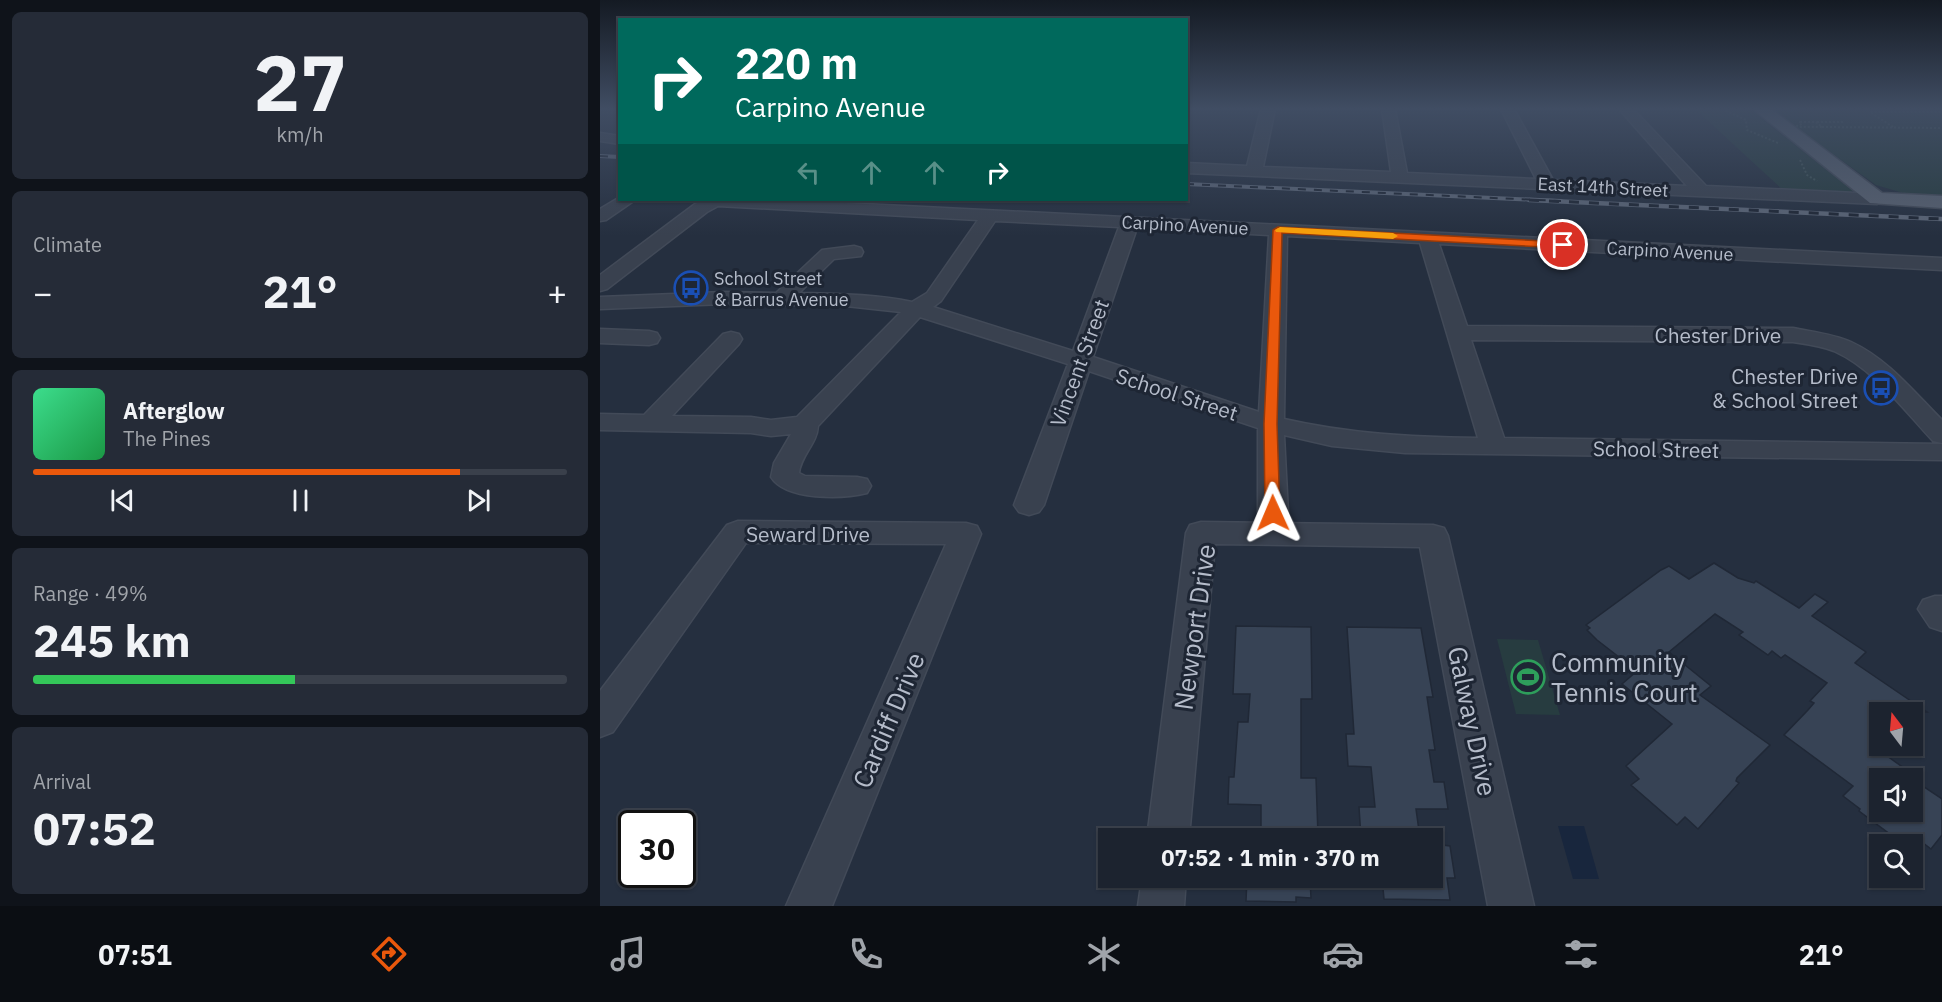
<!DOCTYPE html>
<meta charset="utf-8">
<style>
:root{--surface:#1c232f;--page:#252b37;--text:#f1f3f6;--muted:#a0a4aa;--line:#3a404b;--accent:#ea580c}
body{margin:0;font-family:"IBM Plex Sans",sans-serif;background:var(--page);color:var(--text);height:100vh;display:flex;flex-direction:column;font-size:22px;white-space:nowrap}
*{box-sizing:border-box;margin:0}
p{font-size:20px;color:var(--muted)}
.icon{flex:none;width:33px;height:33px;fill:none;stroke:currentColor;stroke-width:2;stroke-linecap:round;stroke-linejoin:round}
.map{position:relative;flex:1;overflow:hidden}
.panel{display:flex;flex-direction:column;gap:12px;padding:12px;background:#0f131a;width:600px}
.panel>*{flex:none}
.top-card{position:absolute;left:18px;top:18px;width:570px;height:183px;border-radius:0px;box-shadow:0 2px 4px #0004,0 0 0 2px var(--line);background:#00695c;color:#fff;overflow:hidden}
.needle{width:39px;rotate:344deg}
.buttons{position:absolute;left:1269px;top:702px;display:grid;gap:12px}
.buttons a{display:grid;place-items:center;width:54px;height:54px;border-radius:0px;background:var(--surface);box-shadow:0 2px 4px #0004,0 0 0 2px var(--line);font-size:30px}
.speed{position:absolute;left:18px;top:810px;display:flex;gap:12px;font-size:30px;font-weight:700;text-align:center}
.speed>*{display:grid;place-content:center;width:78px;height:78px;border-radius:50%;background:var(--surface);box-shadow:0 2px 4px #0004,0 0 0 2px var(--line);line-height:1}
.speed .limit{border:3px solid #111;border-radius:9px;background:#fff;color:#111}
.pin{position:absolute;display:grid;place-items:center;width:51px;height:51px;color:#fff;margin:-26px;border:3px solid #fff;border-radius:50%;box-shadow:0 2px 6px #0007}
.me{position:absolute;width:66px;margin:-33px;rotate:359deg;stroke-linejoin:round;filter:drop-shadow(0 0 4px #0008)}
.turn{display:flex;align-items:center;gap:21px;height:126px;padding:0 18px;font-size:27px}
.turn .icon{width:78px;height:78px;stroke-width:2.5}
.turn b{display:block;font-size:42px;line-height:51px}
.lanes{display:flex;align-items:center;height:57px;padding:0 18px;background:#0003;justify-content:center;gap:30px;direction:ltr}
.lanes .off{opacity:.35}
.big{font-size:45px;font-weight:700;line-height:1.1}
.panel .tile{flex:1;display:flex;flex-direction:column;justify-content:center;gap:9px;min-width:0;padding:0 21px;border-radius:9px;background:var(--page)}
.panel .dial{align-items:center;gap:0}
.dial b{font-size:78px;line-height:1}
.song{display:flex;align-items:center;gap:18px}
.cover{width:72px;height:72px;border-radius:9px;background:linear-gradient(135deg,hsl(150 70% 55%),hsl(140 70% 35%))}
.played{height:6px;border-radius:3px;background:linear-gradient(90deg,var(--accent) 80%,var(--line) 80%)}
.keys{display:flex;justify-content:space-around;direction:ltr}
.heat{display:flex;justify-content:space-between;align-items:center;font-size:33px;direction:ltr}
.charge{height:9px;border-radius:4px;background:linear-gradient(90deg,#34c759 49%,var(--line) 0)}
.trip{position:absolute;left:498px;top:828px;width:345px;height:60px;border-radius:0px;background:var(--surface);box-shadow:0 2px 4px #0004,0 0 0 2px var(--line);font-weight:700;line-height:60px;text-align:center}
.tab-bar{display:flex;height:96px;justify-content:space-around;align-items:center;background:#0b0e13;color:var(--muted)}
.tab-bar .icon{width:42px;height:42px}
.tab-bar .selected{color:var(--accent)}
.tab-bar b{font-size:27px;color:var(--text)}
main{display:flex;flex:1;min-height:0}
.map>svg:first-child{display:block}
.green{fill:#273c40}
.water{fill:#18263d}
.building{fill:#374355;stroke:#202836;stroke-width:1.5}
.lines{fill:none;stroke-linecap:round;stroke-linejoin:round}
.minor-casing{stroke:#424a58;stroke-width:3}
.major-casing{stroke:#424a58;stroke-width:3}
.path{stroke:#405558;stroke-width:2;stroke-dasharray:2 2;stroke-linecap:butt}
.minor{fill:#39414f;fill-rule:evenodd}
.major{fill:#57606f;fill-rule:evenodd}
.rail-far1-casing{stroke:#5b6576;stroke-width:4}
.rail-casing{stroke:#5b6576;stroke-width:4.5}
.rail-far1{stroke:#1e2634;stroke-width:2;stroke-dasharray:8;stroke-linecap:butt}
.rail{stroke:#1e2634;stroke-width:3;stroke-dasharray:10;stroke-linecap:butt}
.route{fill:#ea580c;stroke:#983908;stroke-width:1.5}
.slow{fill:#f59e0b}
.labels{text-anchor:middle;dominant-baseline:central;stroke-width:6;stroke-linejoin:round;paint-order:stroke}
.far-street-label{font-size:18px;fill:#b5bcca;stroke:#1e2634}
.far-poi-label{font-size:18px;fill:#b5bcca;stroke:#1e2634;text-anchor:start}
.street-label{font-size:21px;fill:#b5bcca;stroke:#1e2634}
.poi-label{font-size:21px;fill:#b5bcca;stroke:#1e2634;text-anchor:end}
.near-street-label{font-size:26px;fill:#b5bcca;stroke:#1e2634}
.near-poi-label{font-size:26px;fill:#b5bcca;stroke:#1e2634;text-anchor:start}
</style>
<main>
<section class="panel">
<div class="tile dial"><b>27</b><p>km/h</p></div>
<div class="tile"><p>Climate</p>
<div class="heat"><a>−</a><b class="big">21°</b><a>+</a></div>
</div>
<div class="tile">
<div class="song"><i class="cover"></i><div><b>Afterglow</b><p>The Pines</p></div></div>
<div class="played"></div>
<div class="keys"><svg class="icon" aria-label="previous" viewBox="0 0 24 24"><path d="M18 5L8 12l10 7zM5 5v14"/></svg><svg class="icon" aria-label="pause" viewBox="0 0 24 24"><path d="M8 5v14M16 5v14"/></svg><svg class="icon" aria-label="next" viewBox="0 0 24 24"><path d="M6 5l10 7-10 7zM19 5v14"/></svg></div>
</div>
<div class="tile"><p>Range · 49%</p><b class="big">245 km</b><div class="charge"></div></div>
<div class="tile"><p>Arrival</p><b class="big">07:52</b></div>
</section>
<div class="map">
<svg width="1342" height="906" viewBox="0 0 1342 906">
<rect width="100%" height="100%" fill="#252f3f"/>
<g class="green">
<polygon points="1095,109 1150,109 1253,191 1248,193 1183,190"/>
<polygon points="1170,109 1342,110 1342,195 1303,193 1276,185"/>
<polygon points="897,639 938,640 960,715 916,714"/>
</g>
<polygon class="water" points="958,826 984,826 999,879 973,879"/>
<g class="building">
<polygon points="1114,563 1138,578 1154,583 1156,581 1199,608 1215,594 1228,602 1212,616 1266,652 1255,663 1327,712 1280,712 1280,746 1296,746 1287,756 1318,778 1280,778 1280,812 1312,812 1312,779 1342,799 1342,835 1331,849 1318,839 1312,846 1295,835 1294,837 1259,811 1260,809 1243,796 1253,786 1184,735 1208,710 1214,703 1210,701 1227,683 1185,655 1181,658 1172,651 1168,655 1139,635 1143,632 1115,614 1069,652 1111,686 1100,695 1170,745 1137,778 1136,781 1139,783 1098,829 1085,817 1077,825 1031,785 1039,779 1026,766 1072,724 1022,684 1037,671 997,640 987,630 990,628 986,625 1061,570 1069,566 1089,579"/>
<polygon points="636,626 711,627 712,699 701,699 701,778 716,778 718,835 661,834 661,805 628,804 629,777 634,777 638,722 648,722 650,694 633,694"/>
<polygon points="747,627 821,628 833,697 827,697 835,750 829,750 834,782 844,782 848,809 816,809 820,838 761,838 759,807 775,807 771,767 748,766 746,734 754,734"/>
<polygon points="842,841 843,845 850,846 855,878 847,878 850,900 784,899 782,878 832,878 832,842"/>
<polygon points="647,878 710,878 711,898 696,897 696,902 646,901"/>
</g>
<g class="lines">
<defs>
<g id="minor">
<polygon points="661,109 675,109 663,167 791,172 782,109 795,109 807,173 936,179 901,109 914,109 953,180 1087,186 1019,109 1033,109 1106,186 1277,194 1285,199 1277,204 586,173 586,163 647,166"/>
<polygon points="0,133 20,136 20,144 0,141"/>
<polygon points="20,197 20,200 35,200 6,220 0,221 0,209"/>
<path d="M105 200H185L1342 258V270L839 244 867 326 1193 328C1212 332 1233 334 1251 342 1288 359 1314 392 1342 420V443L1333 441C1303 409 1274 369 1234 351 1221 346 1207 344 1193 342L871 340 904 438 1342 444V460L805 453 732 446 684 435 688 513 683 520 673 523 663 520 658 513V428L489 371 444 505 439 512 429 515 419 512 414 505 468 364 320 317 218 426C217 444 201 455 199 473L205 476 257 477 267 479 271 486 267 493C243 499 186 501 171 477L174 463 191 434 171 436 151 433 0 430V414L44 415 123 334 131 332 139 334 142 339 139 344 72 416 151 417 171 420 197 417 301 312 246 306 124 304 0 309V297L124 292 176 293 222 250 254 246 261 248 263 252 261 256 234 259 199 293C237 294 275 294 312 302L327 293 378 220 118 206 107 212 7 289 0 291V275L95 204ZM395 221 519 227 473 351 333 307 341 301ZM537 228 669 235 659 412 493 357ZM687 236 820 243 878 438C811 437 750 434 684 419Z"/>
<polygon points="0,329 49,331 57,333 60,338 57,343 49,345 0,343"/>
<polygon points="138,521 366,523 377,526 381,534 232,906 186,906 346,544 146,543 13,732 0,737 0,691 127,525"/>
<polygon points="601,522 833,525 844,528 848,536 934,906 888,906 820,547 615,544 589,838 547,838 586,533 590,525"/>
<polygon points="1335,596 1342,596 1342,631 1330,627 1318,609 1323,600"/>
<polygon points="542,878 586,878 584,906 538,906"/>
</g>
<polygon id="major" points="1153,109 1171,109 1282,193 1342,196 1342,208 1270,203"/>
</defs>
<use href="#minor" class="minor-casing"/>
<use href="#major" class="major-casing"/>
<g class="path">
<polyline points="1122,109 1146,120 1147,130 1178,143"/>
<polygon points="1200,122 1216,122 1222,127 1199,127 1197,126 1202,124"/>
<polyline points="1217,122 1245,122"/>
<polyline points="1222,127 1342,128"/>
<polyline points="1293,127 1270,112 1342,112"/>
<polyline points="1200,160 1207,175 1217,181"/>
</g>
<use href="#minor" class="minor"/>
<use href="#major" class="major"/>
<defs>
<g id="rail-far1">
<polyline points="0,156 20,157"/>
<polyline points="586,184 961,201"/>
</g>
<polyline id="rail" points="929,200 1342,219"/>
</defs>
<use href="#rail-far1" class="rail-far1-casing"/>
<use href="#rail" class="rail-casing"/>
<use href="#rail-far1" class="rail-far1"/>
<use href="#rail" class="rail"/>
</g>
<linearGradient id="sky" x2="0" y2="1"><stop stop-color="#141a23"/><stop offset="0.46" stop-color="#404d63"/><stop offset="1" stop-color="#404d63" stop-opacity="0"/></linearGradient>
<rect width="1342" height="236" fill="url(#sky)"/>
<polygon class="route" points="678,227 963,242 967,245 963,248 682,233 677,424 680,513 673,518 665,513 664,424 673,230"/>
<polygon class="slow" points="680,227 793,233 798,236 793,239 676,232 675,230"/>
<defs>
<symbol id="bus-ring" viewBox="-11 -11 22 22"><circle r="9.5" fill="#1e2634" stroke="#1a4fb4" stroke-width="1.5"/><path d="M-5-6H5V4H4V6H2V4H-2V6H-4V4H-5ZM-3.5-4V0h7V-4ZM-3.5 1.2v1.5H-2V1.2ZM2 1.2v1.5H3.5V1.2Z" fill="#1a4fb4"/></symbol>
<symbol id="stadium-ring" viewBox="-11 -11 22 22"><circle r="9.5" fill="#1e2634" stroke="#2e9e5b" stroke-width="1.5"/><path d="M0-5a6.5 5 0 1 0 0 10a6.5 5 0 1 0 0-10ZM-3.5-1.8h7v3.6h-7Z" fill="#2e9e5b"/></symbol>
</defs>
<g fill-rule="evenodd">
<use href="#bus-ring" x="72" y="269" width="38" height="38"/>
<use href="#bus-ring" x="1262" y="369" width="38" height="38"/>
<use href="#stadium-ring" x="909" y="658" width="38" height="38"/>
</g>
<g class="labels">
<g class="far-street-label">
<text transform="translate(1003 187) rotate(3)">East 14th Street</text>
<text transform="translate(585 225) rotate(3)">Carpino Avenue</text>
<text transform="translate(1070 251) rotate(3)">Carpino Avenue</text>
</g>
<g class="far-poi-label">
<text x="114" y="278">School Street<tspan x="114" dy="21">&amp; Barrus Avenue</tspan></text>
</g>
<g class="street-label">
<text x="1118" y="335">Chester Drive</text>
<text transform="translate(479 363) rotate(-70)">Vincent Street</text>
<text transform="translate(577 394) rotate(18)">School Street</text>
<text transform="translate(1056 449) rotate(1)">School Street</text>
<text x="208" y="534">Seward Drive</text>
</g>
<g class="poi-label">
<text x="1258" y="376">Chester Drive<tspan x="1258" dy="24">&amp; School Street</tspan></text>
</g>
<g class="near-street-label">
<text transform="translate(594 627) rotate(-82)">Newport Drive</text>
<text transform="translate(288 720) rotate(-67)">Cardiff Drive</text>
<text transform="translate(873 721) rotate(78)">Galway Drive</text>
</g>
<g class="near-poi-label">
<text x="951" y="662">Community<tspan x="951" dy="30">Tennis Court</tspan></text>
</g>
</g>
</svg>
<div class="buttons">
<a><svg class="needle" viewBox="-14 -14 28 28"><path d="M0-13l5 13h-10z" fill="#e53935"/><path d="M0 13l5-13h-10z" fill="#a0a4aa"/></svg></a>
<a><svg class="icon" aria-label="sound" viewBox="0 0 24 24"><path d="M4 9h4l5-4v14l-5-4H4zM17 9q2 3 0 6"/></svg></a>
<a><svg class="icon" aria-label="search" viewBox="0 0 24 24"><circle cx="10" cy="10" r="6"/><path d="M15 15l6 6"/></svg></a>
</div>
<div class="speed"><div class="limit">30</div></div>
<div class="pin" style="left:963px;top:245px;background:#d93025"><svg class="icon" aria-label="arrive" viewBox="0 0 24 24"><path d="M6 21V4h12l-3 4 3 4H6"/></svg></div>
<svg class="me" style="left:673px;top:513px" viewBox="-20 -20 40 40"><path d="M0-17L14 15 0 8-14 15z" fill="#ea580c" stroke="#fff" stroke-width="4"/></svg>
<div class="trip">07:52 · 1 min · 370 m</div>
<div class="top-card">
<div class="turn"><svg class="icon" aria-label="right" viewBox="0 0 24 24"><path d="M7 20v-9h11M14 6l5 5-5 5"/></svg><div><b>220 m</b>Carpino Avenue</div></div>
<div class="lanes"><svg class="icon off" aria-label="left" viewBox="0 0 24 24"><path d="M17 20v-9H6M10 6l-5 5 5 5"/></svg><svg class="icon off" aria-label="ahead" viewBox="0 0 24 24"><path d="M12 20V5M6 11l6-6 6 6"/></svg><svg class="icon off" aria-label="ahead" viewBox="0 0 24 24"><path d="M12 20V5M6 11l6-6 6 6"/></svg><svg class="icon" aria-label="right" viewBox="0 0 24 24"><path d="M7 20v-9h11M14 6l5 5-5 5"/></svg></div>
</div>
</div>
</main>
<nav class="tab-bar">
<b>07:51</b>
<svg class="icon selected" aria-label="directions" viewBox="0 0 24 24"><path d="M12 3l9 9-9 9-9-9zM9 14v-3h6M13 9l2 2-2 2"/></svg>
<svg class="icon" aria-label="music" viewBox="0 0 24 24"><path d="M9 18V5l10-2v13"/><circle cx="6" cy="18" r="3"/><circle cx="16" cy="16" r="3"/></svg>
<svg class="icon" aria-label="phone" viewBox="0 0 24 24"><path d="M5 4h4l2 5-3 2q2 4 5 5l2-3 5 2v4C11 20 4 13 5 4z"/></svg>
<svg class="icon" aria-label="climate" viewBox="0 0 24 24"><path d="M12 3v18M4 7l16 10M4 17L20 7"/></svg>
<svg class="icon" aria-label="car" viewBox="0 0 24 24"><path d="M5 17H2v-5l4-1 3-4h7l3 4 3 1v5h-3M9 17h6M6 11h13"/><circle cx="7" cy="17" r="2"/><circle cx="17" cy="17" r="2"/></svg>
<svg class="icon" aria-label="filters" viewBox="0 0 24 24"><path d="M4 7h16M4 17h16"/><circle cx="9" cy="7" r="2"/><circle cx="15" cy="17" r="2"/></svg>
<b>21°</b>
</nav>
